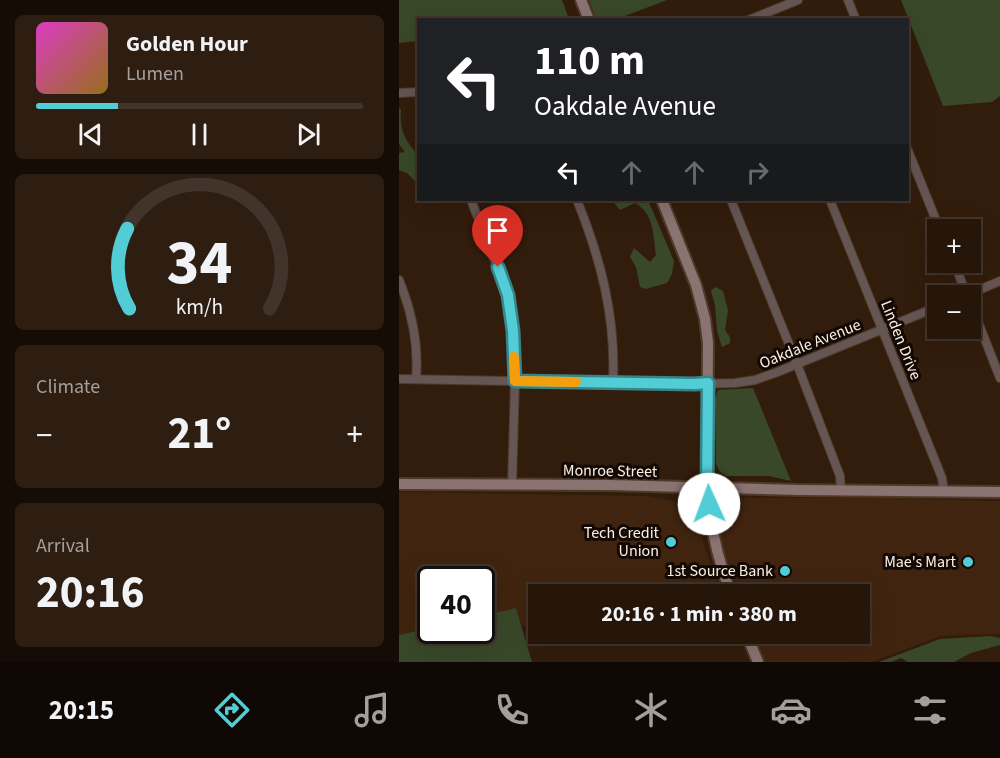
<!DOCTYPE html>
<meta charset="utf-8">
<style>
:root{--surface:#261509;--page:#2e1e12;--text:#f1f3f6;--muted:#a49f9c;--line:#42342a;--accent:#52ccd5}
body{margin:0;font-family:"Source Sans 3",sans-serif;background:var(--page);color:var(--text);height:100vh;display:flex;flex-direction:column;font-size:22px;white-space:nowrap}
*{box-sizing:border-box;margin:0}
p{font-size:20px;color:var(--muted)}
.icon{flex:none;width:33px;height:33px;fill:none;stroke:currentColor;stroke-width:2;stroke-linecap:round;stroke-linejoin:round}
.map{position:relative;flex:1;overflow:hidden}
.details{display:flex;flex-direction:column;gap:15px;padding:15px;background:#150c05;width:399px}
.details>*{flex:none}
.banner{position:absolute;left:18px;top:18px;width:492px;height:183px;border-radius:0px;box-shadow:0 6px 24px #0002,0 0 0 2px var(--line);background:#202124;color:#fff;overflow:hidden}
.tools{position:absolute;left:528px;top:219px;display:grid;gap:12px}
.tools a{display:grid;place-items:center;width:54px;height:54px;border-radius:0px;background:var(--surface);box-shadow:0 6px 24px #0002,0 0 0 2px var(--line);font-size:30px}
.speed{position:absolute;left:18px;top:566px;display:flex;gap:12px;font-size:30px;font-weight:700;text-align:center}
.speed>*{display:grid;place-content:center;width:78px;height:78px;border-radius:50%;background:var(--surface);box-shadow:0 6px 24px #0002,0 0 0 2px var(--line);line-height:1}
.speed .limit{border:3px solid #111;border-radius:9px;background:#fff;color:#111}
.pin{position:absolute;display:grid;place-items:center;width:51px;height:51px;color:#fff;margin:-62px -26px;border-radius:50% 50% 50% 0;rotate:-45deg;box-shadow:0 0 6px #0007}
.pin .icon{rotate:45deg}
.me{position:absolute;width:66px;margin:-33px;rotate:358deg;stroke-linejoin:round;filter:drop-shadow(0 0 4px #0008)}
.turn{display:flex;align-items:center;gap:21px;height:126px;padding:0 18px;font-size:27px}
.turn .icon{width:78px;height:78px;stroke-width:2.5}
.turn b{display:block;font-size:42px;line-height:51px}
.lanes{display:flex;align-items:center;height:57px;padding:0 18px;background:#0003;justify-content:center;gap:30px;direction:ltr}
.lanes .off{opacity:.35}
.big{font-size:45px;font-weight:700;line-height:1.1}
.details .widget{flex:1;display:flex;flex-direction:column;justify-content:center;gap:9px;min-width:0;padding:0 21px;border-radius:9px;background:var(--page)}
.details .dial{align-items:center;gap:0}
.dial svg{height:156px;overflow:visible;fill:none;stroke:var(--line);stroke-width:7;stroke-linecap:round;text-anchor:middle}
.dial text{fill:var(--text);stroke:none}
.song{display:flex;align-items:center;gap:18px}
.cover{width:72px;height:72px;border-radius:9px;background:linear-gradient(135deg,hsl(310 70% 55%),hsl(40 70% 35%))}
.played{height:6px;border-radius:3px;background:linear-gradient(90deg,var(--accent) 25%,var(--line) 25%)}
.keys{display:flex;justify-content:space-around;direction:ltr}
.heat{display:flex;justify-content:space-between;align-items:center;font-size:33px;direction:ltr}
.trip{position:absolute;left:129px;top:584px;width:342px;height:60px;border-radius:0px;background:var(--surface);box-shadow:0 6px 24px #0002,0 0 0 2px var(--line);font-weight:700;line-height:60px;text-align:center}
.tab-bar{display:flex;height:96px;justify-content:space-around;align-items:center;background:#0f0804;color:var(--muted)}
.tab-bar .icon{width:42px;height:42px}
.tab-bar .on{color:var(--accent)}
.tab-bar b{font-size:27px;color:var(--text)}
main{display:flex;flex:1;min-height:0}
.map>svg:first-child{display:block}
.built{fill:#40240f}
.green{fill:#394829}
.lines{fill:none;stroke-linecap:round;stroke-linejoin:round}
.street-casing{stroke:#4f3a2a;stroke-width:10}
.secondary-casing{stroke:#4f3a2a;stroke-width:14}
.street{stroke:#655654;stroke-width:8}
.secondary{stroke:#8a7371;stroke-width:10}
.route-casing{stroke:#35858a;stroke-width:15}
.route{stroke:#52ccd5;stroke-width:10}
.slow{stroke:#f59e0b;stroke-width:10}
.poi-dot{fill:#52ccd5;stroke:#130904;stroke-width:2}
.labels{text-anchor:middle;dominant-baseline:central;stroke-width:6;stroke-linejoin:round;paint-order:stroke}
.street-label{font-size:16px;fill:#feefe5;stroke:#130904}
.poi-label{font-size:16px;fill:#feefe5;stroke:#130904;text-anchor:end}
</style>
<main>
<section class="details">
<div class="widget">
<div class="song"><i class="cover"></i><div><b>Golden Hour</b><p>Lumen</p></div></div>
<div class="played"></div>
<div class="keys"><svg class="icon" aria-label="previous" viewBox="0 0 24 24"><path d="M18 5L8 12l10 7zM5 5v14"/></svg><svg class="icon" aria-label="pause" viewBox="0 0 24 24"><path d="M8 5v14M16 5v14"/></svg><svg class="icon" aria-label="next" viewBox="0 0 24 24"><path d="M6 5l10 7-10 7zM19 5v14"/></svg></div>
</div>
<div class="widget dial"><svg viewBox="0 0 100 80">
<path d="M14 69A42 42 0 1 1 86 69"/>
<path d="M14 69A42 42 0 0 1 13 28" stroke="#52ccd5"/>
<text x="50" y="56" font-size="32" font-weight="700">34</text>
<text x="50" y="72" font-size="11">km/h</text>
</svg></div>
<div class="widget"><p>Climate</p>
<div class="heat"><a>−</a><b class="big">21°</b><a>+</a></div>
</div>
<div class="widget"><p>Arrival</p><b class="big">20:16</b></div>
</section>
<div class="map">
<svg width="601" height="662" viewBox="0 0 601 662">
<rect width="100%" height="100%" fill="#321c0c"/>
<g class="built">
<polygon points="0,492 245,496 296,505 303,539 322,592 317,594 140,594 139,629 99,620 83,623 82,579 32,579 32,630 0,643"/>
<polygon points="328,498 492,498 601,501 601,634 541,636 473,662 366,662 355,633 460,633 460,594 341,594 324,551 319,510 319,504"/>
<polygon points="159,633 244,633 235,638 181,638"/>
</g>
<g class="green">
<polygon points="0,0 163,0 170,19 20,20 19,41 0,43"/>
<polygon points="190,0 268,0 218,19 197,19"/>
<polygon points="502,0 601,0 601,96 593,102 544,106"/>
<path d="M0 108 2 110C0 131 7 141 19 155V184L8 173 0 170V153L6 152 0 144Z"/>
<path d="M218 200H249L275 261 273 274 268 283 247 289 241 287 237 267 231 257 235 248 251 262 257 255C254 235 256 215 236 203L221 210 215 203Z"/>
<polygon points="316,287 324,291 329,310 326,330 331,337 331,343 323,347 318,331 316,305 312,291"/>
<polygon points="354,388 392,481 370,476 327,476 321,472 317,464 316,399 319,390"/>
<polygon points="117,608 133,662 0,662 0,635 31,628 32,630 82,630 83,616"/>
<polygon points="591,636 601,638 601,645 572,653 555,662 509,662 502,658 492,662 480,662 541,639"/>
</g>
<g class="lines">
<defs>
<g id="street">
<polyline points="449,0 457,20"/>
<polyline points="350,20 399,0"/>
<polyline points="0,93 20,92"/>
<polyline points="508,148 541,230"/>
<polyline points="72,200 109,295 114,331 116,381 113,485"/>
<path d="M178 200C202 260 217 317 214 383"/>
<polyline points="332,200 398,364 441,476 442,491"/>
<polyline points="431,200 543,478 545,492"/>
<polyline points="555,262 568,296"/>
<path d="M0 280C13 312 20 344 17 379"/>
<polyline points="566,296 601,281"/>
<polyline points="572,304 601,378"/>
<polyline points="0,379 295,384 336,383 356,380 376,373 538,307"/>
</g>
<g id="secondary">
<polyline points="182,0 190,20"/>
<path d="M263 200 297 285 306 319 309 343 308 488C311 526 318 558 332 594"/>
<polyline points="0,484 211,485 400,490 601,492"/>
<polyline points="347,633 359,662"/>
</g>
</defs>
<use href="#street" class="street-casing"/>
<use href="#secondary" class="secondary-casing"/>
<use href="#street" class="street"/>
<use href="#secondary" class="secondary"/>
</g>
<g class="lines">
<defs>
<polyline id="route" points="99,267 109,295 114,331 116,381 296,384 309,383 308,488 310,504"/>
</defs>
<use href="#route" class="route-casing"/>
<use href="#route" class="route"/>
<polyline class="slow" points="115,357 116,381 177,382"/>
</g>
<g class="poi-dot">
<circle cx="272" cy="542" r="6"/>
<circle cx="569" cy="562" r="6"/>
<circle cx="386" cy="571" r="6"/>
</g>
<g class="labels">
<g class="street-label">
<text transform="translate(502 340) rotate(68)">Linden Drive</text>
<text transform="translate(411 344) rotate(-22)">Oakdale Avenue</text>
<text transform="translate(211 471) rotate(1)">Monroe Street</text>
</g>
<g class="poi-label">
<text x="260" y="533">Tech Credit<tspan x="260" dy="18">Union</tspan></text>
<text x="557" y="562">Mae's Mart</text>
<text x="374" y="571">1st Source Bank</text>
</g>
</g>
</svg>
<div class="tools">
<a>+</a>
<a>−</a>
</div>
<div class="speed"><div class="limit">40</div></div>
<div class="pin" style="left:99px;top:267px;background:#d93025"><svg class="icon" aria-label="arrive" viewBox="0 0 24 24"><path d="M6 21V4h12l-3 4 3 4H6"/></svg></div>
<svg class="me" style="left:310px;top:504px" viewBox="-20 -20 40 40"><circle r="19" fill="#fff"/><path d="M0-13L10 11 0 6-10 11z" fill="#52ccd5"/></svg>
<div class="trip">20:16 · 1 min · 380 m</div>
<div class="banner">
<div class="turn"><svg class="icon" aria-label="left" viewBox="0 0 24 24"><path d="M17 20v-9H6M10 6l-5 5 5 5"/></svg><div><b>110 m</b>Oakdale Avenue</div></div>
<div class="lanes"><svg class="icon" aria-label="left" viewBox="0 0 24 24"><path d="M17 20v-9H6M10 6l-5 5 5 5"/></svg><svg class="icon off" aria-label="ahead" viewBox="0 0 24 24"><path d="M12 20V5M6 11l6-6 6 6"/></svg><svg class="icon off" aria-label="ahead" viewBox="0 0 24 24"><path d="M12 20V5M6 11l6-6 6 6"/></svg><svg class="icon off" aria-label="right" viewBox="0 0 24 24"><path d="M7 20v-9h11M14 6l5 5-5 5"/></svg></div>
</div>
</div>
</main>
<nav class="tab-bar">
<b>20:15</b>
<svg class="icon on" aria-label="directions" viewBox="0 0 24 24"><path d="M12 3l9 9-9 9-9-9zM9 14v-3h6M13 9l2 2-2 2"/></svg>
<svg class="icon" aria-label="music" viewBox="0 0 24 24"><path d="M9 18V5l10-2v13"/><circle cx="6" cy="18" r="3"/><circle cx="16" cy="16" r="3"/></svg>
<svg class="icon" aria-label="phone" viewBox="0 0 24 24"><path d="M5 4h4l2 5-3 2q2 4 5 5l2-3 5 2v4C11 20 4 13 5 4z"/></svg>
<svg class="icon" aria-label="climate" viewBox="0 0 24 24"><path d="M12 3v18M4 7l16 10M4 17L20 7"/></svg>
<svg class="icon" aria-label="car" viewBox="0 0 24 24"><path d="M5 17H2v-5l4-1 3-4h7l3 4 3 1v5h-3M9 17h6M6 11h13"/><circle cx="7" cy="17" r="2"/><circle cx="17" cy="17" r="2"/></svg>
<svg class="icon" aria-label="filters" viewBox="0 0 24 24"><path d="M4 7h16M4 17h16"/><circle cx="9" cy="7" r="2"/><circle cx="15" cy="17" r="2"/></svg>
</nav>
